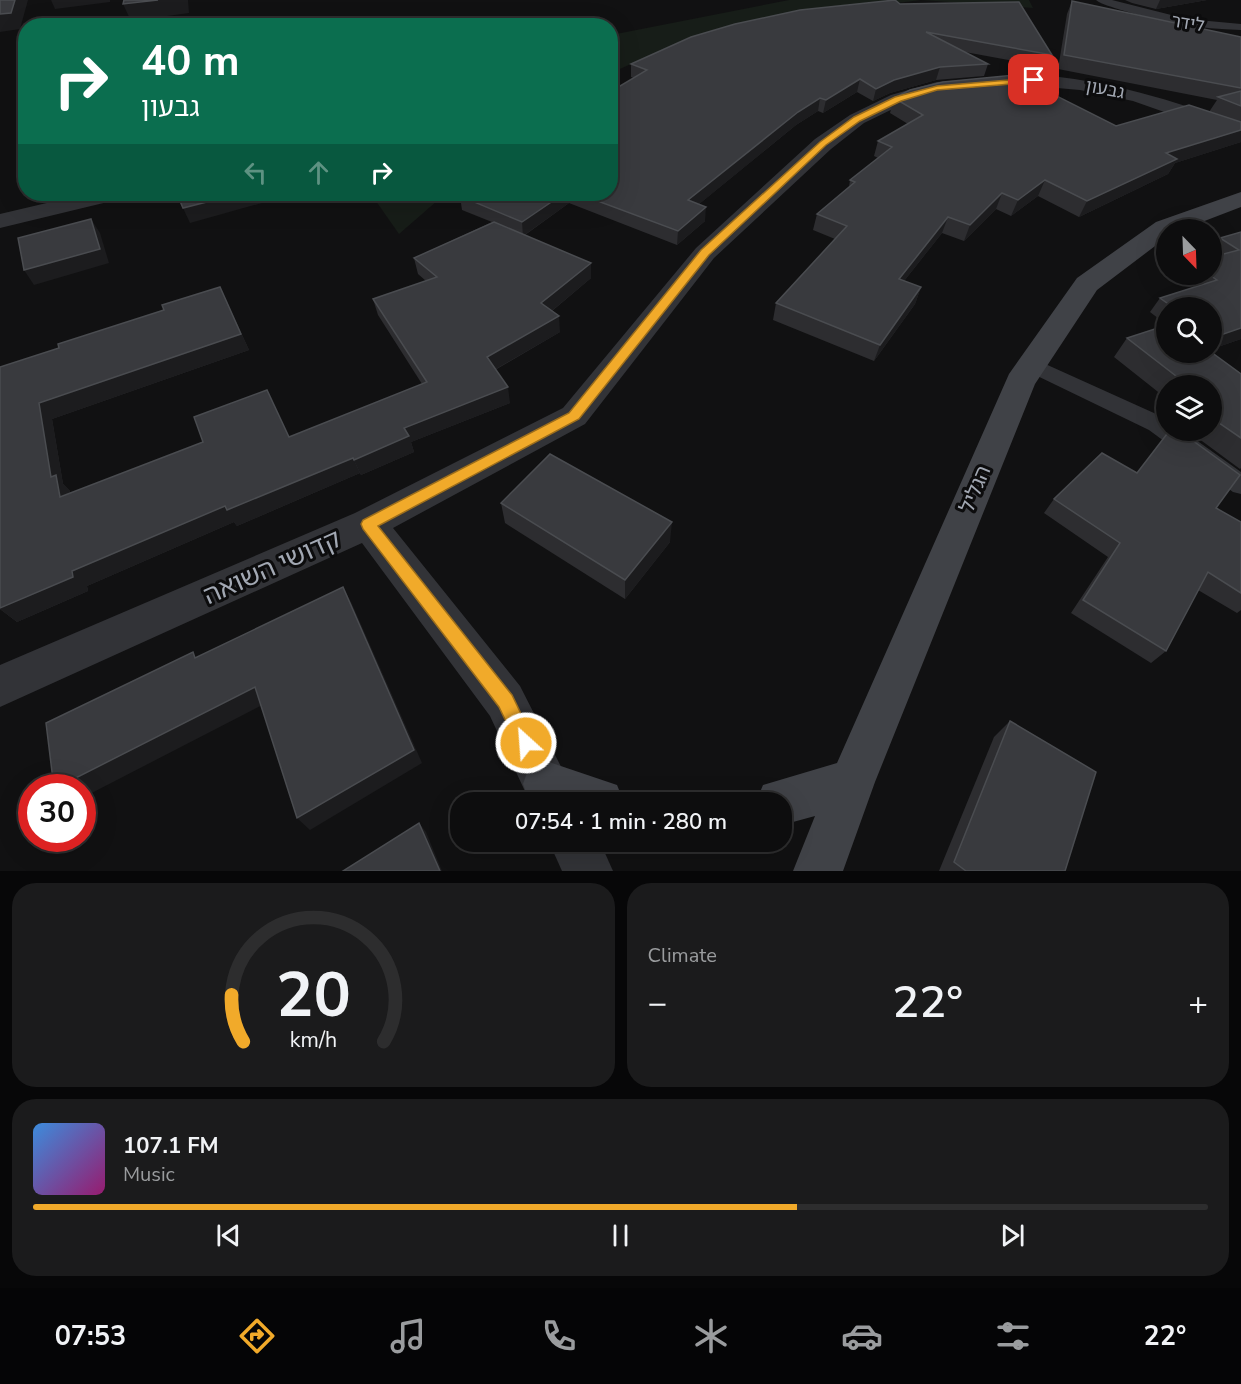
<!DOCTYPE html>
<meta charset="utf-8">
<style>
:root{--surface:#0d0d0e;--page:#1b1b1c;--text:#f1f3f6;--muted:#9a9c9e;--line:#2d2d2e;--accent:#f1aa2a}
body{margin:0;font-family:"Nunito Sans","Noto Sans Hebrew",sans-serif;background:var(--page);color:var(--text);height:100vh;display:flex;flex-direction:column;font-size:22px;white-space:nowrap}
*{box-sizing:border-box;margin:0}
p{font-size:20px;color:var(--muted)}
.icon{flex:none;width:33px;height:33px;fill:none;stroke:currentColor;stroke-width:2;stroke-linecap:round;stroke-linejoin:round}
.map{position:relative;height:871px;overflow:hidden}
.side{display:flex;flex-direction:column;gap:12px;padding:12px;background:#070708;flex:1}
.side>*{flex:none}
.guide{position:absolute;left:18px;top:18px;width:600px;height:183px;border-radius:24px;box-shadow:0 6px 24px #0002,0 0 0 2px var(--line);background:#0b6e4f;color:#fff;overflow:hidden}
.needle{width:39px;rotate:157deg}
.controls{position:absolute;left:1156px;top:219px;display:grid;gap:12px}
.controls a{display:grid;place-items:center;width:66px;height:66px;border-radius:50%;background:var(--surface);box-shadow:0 6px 24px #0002,0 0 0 2px var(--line);font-size:30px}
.speed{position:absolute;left:18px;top:774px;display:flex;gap:12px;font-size:30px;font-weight:700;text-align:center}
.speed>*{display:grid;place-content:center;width:78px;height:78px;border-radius:50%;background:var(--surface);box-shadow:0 6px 24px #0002,0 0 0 2px var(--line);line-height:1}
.speed .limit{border:9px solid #d22;background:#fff;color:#111}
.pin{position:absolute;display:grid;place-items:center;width:51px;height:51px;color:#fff;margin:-26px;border-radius:12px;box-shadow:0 3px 9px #0006}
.me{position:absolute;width:66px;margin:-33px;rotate:334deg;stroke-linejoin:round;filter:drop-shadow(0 0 4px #0008)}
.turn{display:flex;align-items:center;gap:21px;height:126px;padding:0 24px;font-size:27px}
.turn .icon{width:78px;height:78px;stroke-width:2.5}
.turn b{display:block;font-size:42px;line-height:51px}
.lanes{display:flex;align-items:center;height:57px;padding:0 24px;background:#0003;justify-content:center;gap:30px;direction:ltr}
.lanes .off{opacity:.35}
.big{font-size:45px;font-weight:600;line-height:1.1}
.side .widget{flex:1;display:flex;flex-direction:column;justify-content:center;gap:9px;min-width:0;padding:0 21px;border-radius:24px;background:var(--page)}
.side .dial{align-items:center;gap:0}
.dial svg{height:156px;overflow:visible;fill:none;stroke:var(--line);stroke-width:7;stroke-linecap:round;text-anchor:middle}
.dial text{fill:var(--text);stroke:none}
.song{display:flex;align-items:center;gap:18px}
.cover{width:72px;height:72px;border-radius:9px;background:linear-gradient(135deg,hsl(210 70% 55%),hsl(320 70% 35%))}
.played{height:6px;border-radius:3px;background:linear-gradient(90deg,var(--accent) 65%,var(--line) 65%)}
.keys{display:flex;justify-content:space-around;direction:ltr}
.heat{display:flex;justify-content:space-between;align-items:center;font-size:33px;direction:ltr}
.side .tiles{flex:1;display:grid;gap:12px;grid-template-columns:1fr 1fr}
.widget:last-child{grid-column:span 2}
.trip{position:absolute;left:450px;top:792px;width:342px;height:60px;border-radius:24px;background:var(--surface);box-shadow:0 6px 24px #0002,0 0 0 2px var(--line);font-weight:600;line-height:60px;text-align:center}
.menu{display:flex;height:96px;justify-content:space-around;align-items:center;background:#050506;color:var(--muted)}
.menu .icon{width:42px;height:42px}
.menu .selected{color:var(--accent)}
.menu b{font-size:27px;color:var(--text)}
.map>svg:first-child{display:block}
.green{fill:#171d18}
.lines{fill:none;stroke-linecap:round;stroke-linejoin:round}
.lane{fill:#323337;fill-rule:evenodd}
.street{fill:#323337;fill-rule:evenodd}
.secondary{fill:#404247;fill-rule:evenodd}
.wall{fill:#2d2d30}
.shaded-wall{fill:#1c1c1e}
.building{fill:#393a3e;stroke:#4a4c50;stroke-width:1.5}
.route{fill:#f1aa2a;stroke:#9d6e1b;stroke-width:1.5}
.labels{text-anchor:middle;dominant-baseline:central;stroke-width:6;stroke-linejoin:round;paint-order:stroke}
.far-street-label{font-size:18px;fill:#a2a8b3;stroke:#0c0c0d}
.street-label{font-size:21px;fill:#a2a8b3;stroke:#0c0c0d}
.near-street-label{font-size:26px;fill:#a2a8b3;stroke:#0c0c0d}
</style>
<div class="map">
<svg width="1241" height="871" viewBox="0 0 1241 871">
<rect width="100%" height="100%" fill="#111112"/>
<g class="green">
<polygon points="789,0 1029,0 1033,8 921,0 795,16 682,41 611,73 611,35"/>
<polygon points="371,194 445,194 399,234"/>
</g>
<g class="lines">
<g class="lane">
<path d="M1096 0H1112L1187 19 1241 24V30C1200 29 1161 22 1121 10 1113 7 1102 5 1096 0Z"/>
<polygon points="1032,358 1165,418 1167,420 1167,430 1182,430 1241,472 1241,494 1233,492 1149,430 1025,370 1022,365 1025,360"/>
</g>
<g class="street">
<path d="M1034 74C1107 81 1173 99 1241 126V139L1133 101 1080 90 1034 86 992 88 938 94 905 103 864 123 831 149 714 258 585 424 393 528 520 686 579 802H530L490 716 362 543 0 707V665L355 513 563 408 696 248 815 139 850 115 891 95 937 82Z"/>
<polygon points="85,194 124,194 120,199 0,228 0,214"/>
<polygon points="549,842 600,842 613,871 562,871"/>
</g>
<g class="secondary">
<polygon points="1241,192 1241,207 1181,230 1167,230 1167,237 1097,290 1035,384 875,782 843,871 793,871 815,816 782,825 782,802 756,802 763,785 837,763 1009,374 1077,278 1156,222"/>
<polygon points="546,761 617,785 624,802 534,802 529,801 523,784 529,767"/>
</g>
</g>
<g class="wall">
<polygon points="1125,0 1207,0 1156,9 1132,3"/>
<polygon points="1072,1 1241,37 1241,142 1175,163 1168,174 1079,217 1038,196 1011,216 996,209 964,241 942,233 904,281 921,287 915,304 874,361 773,320 776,303 835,239 813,230 817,214 849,187 850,180 878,158 874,156 878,141 908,124 890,113 894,98 1116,126 1209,112 1217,100 1058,69 1067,14"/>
<polygon points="900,4 1052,55 1047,67 965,52 988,64 984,76 936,80 890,93 873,101 857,92 823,113 818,111 796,125 699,204 705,221 677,245 569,203 525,235 591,278 552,311 560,332 495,370 510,403 411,442 414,452 361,475 360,473 237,526 234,522 87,586 88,591 17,622 0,609 0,367 59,348 164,310 220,287 249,350 52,419 63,484 70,491 70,493 203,442 267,390 289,437 422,384 378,315 373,299 426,281 418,274 414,258 492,222 462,210 460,196 464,194 610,194 634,78 631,77 631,64"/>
<polygon points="1241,232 1241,339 1212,349 1212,308 1167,308 1167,325 1150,312 1160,298 1194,287 1181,278 1183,274 1212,274 1215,256 1212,254 1212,249 1220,238"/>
<polygon points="1127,338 1241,374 1241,468 1240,469 1187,430 1212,430 1212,386 1167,386 1167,399 1114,357"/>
<polygon points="1136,473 1216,508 1241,522 1241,610 1237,613 1198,590 1166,651 1151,663 1071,613 1108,557 1044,513 1054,499"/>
<polygon points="501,503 670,542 625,599 505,523"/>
<polygon points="1010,721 1065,871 939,871 994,737"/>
</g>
<g class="shaded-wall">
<polygon points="15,0 28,0 20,29 0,32 0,14"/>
<polygon points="51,0 110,0 110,2 55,9"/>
<polygon points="158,0 188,0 189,13 131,21 123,4"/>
<polygon points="1160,0 1207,0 1156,9"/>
<polygon points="940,67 936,80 890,93 873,101 876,89 894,80"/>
<polygon points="860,79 857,92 823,113 826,100"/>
<polygon points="820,98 818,111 796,125 687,214 688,200 798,112"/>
<polygon points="1241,130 1241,142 1175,163 1168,174 1079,217 1087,201 1166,153"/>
<polygon points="1045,180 1038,196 1011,216 1018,200"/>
<polygon points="1002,193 996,209 964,241 970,225"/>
<polygon points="238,194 294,194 190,223 183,208"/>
<polygon points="563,194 569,194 569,203 523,236 522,222"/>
<polygon points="706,207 705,221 677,245 678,231"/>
<polygon points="948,217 942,233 893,295 899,279"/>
<polygon points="91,219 100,233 109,263 34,285 24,270"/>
<polygon points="591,263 591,278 542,319 541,303"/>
<polygon points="220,287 249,350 52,419 63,484 70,491 74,512 60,497 51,477 39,403"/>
<polygon points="921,287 915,304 874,361 880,345"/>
<polygon points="559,316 560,332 489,373 487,357"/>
<polygon points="1241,328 1241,339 1212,349 1212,341 1215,337"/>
<polygon points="508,387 510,403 411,442 414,452 361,475 354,460 404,428"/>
<polygon points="353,458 360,473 237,526 234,522 87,586 88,591 17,622 0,609 0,608 72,571 225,506"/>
<polygon points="672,522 670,542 625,599 625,580"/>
<polygon points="343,587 352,604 422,763 310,830 297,818"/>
<polygon points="255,687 268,702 82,798 82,788 56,788"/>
<polygon points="419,823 426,832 442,871 440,871"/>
</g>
<g class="building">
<polygon points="0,0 15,0 11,13 0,14"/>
<polygon points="124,0 158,0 123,4"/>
<polygon points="895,0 900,4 1019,2 1052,55 926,32 988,64 940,67 894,80 876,89 860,79 826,100 820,98 798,112 688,200 706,207 678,231 579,194 610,194 610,92 647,70 631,64 691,37 735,24 800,10"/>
<polygon points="1072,1 1241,37 1241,88 1064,55"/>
<polygon points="1015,75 1116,126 1189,105 1241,122 1241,130 1166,153 1177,159 1087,201 1045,180 1018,200 1002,193 970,225 948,217 899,279 921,287 880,345 776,303 847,226 817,214 855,182 850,180 892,147 878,141 923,115 894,98 910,90 943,82"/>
<polygon points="1241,91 1241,106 1218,97"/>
<polygon points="177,194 238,194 183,208"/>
<polygon points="464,194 563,194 522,222 460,196"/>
<polygon points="91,219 100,249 24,270 18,238"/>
<polygon points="494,222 591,263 541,303 559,316 487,357 508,387 404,428 409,436 354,460 353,458 227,510 225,506 72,571 73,577 0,608 0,367 59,348 58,344 164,310 162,305 220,287 241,334 39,403 51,477 56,475 60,497 203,442 194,417 267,390 289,437 427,382 373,299 437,277 414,258"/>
<polygon points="1241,232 1241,328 1215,337 1212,335 1212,308 1174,308 1160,298 1217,280 1208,274 1212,274 1212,257 1239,250 1220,238"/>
<polygon points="1167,325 1167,352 1211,352 1241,374 1241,438 1212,418 1212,386 1189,386 1127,338"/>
<polygon points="1170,430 1178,430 1240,475 1216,508 1241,522 1241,593 1208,572 1166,651 1083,600 1120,543 1054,499 1102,453 1137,473"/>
<polygon points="550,454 672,522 625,580 501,503"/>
<polygon points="343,587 414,750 297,818 255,687 56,788 54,788 46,723 193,652 195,658"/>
<polygon points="1010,721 1096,772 1065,871 966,871 954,862"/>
<polygon points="419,823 440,871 343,871"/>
</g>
<polygon class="route" points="1034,78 1036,78 1036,82 937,90 901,101 860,121 826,145 709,255 579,419 378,526 512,695 535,743 532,749 526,752 519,749 499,707 363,529 361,524 363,520 569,413 701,250 820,142 854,117 895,97 937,86"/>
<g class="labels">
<g class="far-street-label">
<text transform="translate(1188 23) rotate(9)">לידר</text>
<text transform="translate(1105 89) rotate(11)">גבעון</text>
</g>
<g class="street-label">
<text transform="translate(975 489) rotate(-67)">הגליל</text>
</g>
<g class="near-street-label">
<text transform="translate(272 567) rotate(-24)">קדושי השואה</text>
</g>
</g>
</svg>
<div class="controls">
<a><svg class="needle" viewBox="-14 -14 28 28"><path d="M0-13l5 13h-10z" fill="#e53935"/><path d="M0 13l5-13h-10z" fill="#9a9c9e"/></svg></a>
<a><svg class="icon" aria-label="search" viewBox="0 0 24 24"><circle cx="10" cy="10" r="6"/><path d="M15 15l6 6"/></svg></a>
<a><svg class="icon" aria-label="layers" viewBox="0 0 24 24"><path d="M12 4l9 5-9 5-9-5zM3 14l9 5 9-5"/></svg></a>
</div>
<div class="speed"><div class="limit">30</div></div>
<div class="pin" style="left:1034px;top:80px;background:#d93025"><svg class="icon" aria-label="arrive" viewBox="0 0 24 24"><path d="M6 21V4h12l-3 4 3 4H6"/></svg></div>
<svg class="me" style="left:526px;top:743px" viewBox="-20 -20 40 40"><circle r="17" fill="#f1aa2a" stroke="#fff" stroke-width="3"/><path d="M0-11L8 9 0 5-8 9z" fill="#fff"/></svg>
<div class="trip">07:54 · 1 min · 280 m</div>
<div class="guide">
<div class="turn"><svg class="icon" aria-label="right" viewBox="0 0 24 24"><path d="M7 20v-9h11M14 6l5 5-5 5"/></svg><div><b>40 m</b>גבעון</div></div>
<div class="lanes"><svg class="icon off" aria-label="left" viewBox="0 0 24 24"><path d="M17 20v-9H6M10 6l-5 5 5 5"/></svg><svg class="icon off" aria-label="ahead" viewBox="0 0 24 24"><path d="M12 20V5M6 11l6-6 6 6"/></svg><svg class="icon" aria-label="right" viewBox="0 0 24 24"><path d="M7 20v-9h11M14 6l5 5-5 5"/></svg></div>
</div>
</div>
<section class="side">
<div class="tiles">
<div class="widget dial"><svg viewBox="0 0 100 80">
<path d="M14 69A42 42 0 1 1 86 69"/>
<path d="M14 69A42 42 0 0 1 8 45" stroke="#f1aa2a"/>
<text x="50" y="56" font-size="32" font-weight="700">20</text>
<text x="50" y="72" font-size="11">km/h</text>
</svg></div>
<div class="widget"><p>Climate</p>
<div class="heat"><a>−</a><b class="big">22°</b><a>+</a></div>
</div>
<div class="widget">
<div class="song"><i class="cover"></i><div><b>107.1 FM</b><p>Music</p></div></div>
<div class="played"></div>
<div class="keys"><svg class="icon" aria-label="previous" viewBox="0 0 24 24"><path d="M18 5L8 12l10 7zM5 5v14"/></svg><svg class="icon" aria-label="pause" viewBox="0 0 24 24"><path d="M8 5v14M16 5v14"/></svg><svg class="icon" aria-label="next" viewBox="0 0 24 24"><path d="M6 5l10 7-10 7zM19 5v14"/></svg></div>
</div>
</div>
</section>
<nav class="menu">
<b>07:53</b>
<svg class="icon selected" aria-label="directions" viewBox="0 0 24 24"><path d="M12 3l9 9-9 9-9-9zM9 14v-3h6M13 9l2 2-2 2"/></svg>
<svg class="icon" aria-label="music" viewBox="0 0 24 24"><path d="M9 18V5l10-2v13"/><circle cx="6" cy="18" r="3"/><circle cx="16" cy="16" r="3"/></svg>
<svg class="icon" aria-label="phone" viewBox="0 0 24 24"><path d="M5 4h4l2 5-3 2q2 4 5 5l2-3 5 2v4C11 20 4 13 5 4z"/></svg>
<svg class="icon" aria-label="climate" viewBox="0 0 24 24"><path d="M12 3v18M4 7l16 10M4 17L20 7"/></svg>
<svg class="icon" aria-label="car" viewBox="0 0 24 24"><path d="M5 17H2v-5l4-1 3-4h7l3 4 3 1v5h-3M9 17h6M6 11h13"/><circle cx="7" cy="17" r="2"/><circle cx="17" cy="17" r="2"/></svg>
<svg class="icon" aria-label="filters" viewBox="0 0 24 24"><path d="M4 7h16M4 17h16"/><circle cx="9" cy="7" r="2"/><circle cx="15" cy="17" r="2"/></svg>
<b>22°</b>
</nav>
